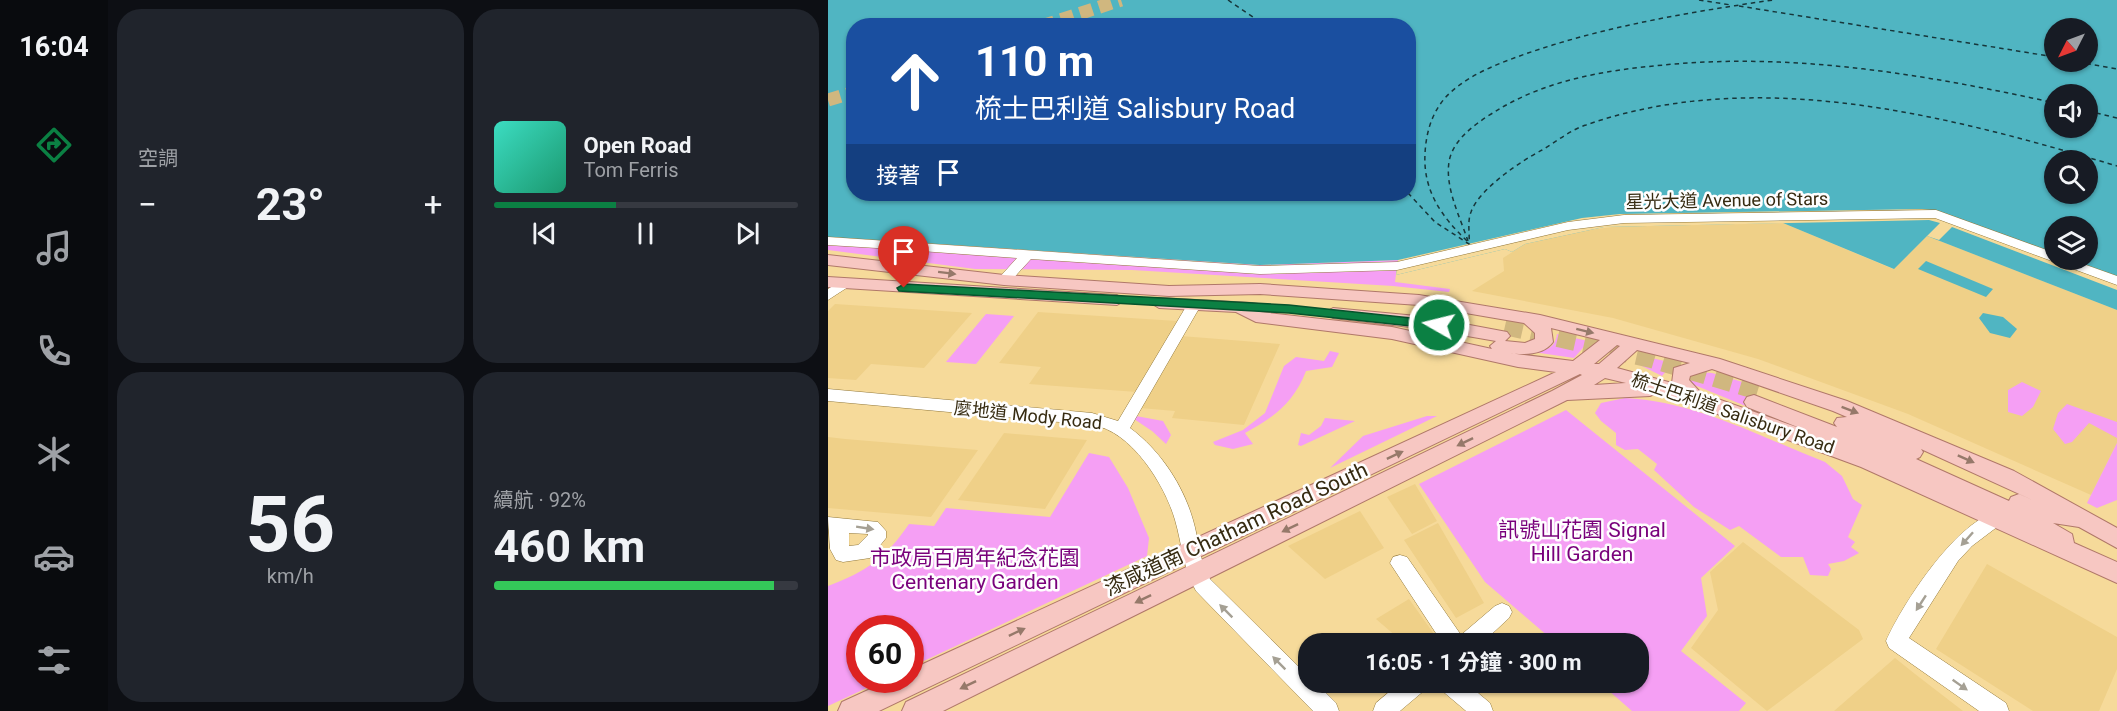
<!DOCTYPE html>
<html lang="zh-TW">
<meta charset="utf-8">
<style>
:root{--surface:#171b24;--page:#20242c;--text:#f1f3f6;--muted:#9ea1a6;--line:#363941;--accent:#0b8043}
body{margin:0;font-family:Roboto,"Noto Sans TC",sans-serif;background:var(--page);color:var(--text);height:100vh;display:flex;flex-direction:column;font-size:22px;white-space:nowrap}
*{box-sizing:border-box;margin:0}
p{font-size:20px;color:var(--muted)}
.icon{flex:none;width:33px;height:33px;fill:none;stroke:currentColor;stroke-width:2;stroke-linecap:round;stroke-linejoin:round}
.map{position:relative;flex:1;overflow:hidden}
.drawer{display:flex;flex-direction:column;gap:9px;padding:9px;background:#0d0f14;width:720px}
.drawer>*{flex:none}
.hud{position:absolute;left:18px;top:18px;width:570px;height:183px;border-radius:24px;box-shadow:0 2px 4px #0004;background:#1a4fa0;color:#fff;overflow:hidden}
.needle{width:39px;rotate:228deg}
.buttons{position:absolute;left:1216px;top:18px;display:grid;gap:12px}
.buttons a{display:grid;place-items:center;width:54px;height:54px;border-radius:50%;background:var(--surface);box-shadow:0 2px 4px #0004;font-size:30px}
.speed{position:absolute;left:18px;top:615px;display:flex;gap:12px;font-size:30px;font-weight:700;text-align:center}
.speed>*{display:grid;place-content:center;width:78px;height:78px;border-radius:50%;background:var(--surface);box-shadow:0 2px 4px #0004;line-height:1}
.speed .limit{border:9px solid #d22;background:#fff;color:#111}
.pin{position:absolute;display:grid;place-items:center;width:51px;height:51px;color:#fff;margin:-62px -26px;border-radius:50% 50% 50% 0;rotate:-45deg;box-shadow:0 0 6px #0007}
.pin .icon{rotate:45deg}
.me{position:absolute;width:66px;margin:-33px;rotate:278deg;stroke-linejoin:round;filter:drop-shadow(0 0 4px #0008)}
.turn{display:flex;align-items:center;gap:21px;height:126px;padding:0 30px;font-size:27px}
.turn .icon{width:78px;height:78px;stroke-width:2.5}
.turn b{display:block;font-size:42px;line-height:51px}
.then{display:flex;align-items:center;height:57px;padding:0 30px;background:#0003;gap:12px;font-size:22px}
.big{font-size:45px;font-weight:700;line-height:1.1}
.drawer .widget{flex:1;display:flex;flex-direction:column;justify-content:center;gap:9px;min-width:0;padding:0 21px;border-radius:24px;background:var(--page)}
.drawer .dial{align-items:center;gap:0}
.dial b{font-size:78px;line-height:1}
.song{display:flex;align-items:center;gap:18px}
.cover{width:72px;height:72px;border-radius:9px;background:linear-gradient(135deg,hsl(170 70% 55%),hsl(160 70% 35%))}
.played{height:6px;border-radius:3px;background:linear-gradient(90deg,var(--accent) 40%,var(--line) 40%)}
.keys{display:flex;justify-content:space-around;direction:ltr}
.heat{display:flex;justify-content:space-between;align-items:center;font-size:33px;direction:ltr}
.charge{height:9px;border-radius:4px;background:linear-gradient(90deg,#34c759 92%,var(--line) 0)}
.drawer .tiles{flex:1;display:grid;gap:9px;grid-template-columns:repeat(2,1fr)}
.trip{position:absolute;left:470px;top:633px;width:351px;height:60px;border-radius:24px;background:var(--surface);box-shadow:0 2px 4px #0004;font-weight:700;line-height:60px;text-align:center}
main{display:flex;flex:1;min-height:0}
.tab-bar{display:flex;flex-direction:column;width:108px;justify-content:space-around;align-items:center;background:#090b0e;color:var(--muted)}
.tab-bar .icon{width:42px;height:42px}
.tab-bar .current{color:var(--accent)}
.tab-bar b{font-size:27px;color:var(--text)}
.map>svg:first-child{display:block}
.built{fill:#efd088}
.green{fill:#f59ff4}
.water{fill:#50b5c2;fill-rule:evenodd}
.pier{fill:#f6da9a}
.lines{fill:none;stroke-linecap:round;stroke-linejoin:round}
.ferry{stroke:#17363a;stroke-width:1.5;stroke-dasharray:4.5 4;stroke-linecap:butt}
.major-tunnel{stroke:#d0b77f;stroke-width:18;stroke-dasharray:18 9;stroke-linecap:butt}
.highway-tunnel{stroke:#d0b77f;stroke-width:13;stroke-dasharray:13 7;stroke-linecap:butt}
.minor-casing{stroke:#93793b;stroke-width:1}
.major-casing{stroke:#b07869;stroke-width:2}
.minor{fill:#fff;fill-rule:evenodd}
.major{fill:#f7c7c2;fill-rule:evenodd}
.oneway{fill:#96796a}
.oneway2{fill:#a5a094}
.route{fill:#0b8043;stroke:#07532c;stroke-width:1.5}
.labels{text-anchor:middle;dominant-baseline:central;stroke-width:5;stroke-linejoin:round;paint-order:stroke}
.street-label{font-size:18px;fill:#362b11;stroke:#fefefe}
.near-street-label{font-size:21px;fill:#362b11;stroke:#fefefe}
.near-park-label{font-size:21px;fill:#79007b;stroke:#fefefe}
</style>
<main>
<nav class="tab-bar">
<b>16:04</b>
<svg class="icon current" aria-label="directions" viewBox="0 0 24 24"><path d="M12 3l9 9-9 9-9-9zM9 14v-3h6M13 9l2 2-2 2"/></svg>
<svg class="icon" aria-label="music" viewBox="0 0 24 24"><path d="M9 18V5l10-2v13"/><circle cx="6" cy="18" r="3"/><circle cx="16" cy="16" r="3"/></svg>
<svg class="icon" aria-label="phone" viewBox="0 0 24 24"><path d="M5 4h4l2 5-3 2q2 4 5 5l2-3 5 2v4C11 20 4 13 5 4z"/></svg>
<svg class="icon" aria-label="climate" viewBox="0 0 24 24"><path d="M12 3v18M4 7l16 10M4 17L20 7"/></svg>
<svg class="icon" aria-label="car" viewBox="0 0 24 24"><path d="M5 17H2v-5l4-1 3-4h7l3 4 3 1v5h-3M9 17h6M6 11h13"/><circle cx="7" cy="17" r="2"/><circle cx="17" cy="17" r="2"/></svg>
<svg class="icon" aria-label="filters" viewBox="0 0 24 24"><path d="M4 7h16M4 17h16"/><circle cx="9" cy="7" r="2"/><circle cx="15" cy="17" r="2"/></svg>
</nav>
<section class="drawer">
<div class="tiles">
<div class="widget"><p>空調</p>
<div class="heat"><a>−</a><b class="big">23°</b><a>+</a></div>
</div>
<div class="widget">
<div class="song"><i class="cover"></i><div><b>Open Road</b><p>Tom Ferris</p></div></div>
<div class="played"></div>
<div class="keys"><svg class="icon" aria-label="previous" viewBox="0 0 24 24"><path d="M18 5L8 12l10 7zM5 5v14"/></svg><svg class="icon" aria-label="pause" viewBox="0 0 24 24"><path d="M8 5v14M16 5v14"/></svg><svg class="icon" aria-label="next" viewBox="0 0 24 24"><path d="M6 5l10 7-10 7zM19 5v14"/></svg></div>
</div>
<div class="widget dial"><b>56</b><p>km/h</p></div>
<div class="widget"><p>續航 · 92%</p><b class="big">460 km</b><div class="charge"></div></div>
</div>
</section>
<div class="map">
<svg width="1289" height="711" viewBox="0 0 1289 711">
<rect width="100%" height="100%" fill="#f6da9a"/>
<g class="built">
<polygon points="955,223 1065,269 1099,236 1289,310 1289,443 1263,495 1080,414 930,359 785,318 644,291 676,271 675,258 697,244 745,232 800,225"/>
<polygon points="7,304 144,313 96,368 43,364 28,380 0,378 0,311"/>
<polygon points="210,312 349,321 309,392 201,384 213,367 171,363"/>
<polygon points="353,336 452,344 416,425 344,418 347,411 312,408"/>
<polygon points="176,433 259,440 217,509 130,500"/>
<polygon points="0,437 17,439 150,450 103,517 0,508"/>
<polygon points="587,484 609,521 584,534 559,497"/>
<polygon points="532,511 556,548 497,579 460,546"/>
<polygon points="610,523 656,603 628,618 576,540"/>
<polygon points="915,542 1031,630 1035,639 939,711 863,648 890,610 882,572"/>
<polygon points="1159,564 1289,637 1289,669 1271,711 1205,711 1108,649"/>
<polygon points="581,599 606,634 593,643 576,643 548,619"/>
<polygon points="1067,658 1087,674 1135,711 1006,711"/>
</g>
<g class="green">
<polygon points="0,237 432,265 570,260 567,282 622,289 621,292 565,286 304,270 147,269 0,250"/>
<polygon points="158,314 186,316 148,364 118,362"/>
<path d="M729 334 760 341H761L746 358 705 352C718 350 727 349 729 334Z"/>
<path d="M502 351 511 353 504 367 478 371C466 402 447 417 417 433L425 444 405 449 387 445 385 442 415 430 437 413 456 366 468 357 496 361Z"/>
<polygon points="815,356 845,363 834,376 810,364 809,361"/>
<polygon points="872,372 884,373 928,386 920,407 864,384 859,379"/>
<polygon points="1194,382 1213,391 1205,407 1194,416 1180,412 1180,390"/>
<path d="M797 398C866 401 933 437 997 462L1014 476 1025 499 1034 505 1020 537 1027 542 1023 547 1031 553 1016 561 1000 564 1003 569 1000 576 982 575 975 557H953L911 526 902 530 866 507 826 470 829 464 810 449 797 450 788 445V433L773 421 767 413 773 403Z"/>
<polygon points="1239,404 1289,422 1289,438 1261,423 1244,442 1237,444 1225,429 1230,413"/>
<polygon points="738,410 907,546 873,578 879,616 853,651 918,703 911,711 804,711 772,683 810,682 810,644 728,643 657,582 591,484"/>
<polygon points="308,416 335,421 343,435 338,444 324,431 306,419"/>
<polygon points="599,416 609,416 502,468 535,436"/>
<polygon points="497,418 527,421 473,446 470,445 473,433 481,435 493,426"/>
<polygon points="1289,443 1289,500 1269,508 1259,503"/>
<path d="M261 453 281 457 300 488 321 538 319 556 83 667 82 628H32V680H56L0 706V586C39 571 57 559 81 524L106 526 118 508 222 517Z"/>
</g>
<g class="water">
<path d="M0 0H1289V310L1099 236 1066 269 955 223 776 227 697 244 684 252 677 249 568 275 570 260 432 265 0 237ZM26 26H580V194H26ZM1227 28H1260V62H1227ZM1227 94H1260V128H1227ZM1227 160H1260V194H1227ZM1227 226H1260V260H1227Z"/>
<polygon points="1098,261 1165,289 1158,297 1090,269"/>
<polygon points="1155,313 1175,317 1189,329 1182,338 1162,333 1151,318"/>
</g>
<polygon class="pier" points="1094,209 1111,211 1227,260 1240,260 1289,278 1289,290 1124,227 1111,240 1099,236 1112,223 1101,220 776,227 697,244 684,252 677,249 568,275 570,260 754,218 792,214"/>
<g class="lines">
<g class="ferry">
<polyline points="400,0 438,26"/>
<polyline points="871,0 903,5"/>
<polyline points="911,6 1227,57"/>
<polyline points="1250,62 1289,69"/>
<polyline points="1260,111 1289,118"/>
<path d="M580 193 607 222 641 244C642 234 639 222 643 212 651 189 693 161 714 150 728 142 742 130 758 125 930 65 1121 116 1289 166"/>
<path d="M639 241C614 217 595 191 597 154 598 131 605 108 623 92 644 73 672 63 700 53 779 26 862 12 945 0"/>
<path d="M640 241C632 217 617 188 621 162 625 137 653 120 673 108 719 81 773 71 826 66 961 51 1095 74 1227 103"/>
</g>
<polyline class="major-tunnel" points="677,326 823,359 930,391"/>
<g class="highway-tunnel">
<polyline points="214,26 293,0"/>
<polyline points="0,100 26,92"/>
</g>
<defs>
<g id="minor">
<polygon points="1108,210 1227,253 1227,260 1244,260 1289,276 1289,285 1107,218 796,223 740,230 569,270 432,274 203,259 181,283 176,284 169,280 189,258 79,250 61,268 56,269 49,265 65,249 0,245 0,237 432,266 569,262 740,222 796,215"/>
<polygon points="15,280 20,281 22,284 20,287 0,300 0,289"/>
<path d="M366 301 373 305 302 428C332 450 355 485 365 520 371 540 371 561 382 579L480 676V682H487L508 703 511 711H485L368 591C355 568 354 544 347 520 337 485 303 430 264 425L0 401V389L264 413 290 421 359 305Z"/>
<path d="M1167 512 1173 514 1176 519 1173 524 1144 546 1130 561 1081 638 1178 703 1181 711H1151L1061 648 1058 641C1075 603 1126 525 1167 512Z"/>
<path d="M0 517 50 522 58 531V538L42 558 15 562 8 560 2 549ZM21 533 40 534V535L30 545 21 546Z"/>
<polygon points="572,555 579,557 633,635 667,606 674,603 681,606 684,612 681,618 653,644 615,644 562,563 565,557"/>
<polygon points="573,682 600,682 598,689 572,711 545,711 548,703"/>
<polygon points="610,682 637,682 662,703 665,711 638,711 612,689"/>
</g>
<g id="major">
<path d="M0 255 176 275 341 286 432 284 591 295 712 315 892 359 1019 401 1186 471 1289 528V548L1251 527 1225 523 1244 534 1246 543 1289 562V583L1033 467 830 392 822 396 739 400 115 711H74L78 702 724 391 754 375 752 374 51 711H10L14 702 62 680H82V670L728 372 690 367 564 339 428 322 408 312 331 308 323 303 331 298 424 303 430 304 432 312 564 327 664 349 662 346 668 341 599 329 505 318 496 313 505 308 599 317 679 332 682 336 677 341 697 343 707 339V333L696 323 591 305 432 294 341 296 176 285 0 265ZM723 328 772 340 745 361 681 353C696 355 716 355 725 342ZM789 345 792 346 771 364H766ZM809 350 862 363 846 368 844 383 789 368ZM884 369 1005 411 1019 417 1009 418 1006 423 1009 427 926 395 919 397 916 402 919 407 977 430 873 393 861 380 862 376ZM777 378 798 383 766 385ZM1093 449 1209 502 1191 494 1183 497 1181 501 1088 459 1092 457 1095 452Z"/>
<polygon points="0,277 289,295 297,300 289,305 0,287"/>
</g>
</defs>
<use href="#minor" class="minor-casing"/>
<use href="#major" class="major-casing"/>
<use href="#minor" class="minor"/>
<use href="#major" class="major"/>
</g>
<defs><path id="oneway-solid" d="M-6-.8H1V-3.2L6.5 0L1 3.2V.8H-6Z" transform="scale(1.5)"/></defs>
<g class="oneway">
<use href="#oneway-solid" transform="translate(119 273) rotate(7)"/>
<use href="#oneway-solid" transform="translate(757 331) rotate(14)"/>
<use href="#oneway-solid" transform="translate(1022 410) rotate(21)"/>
<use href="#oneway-solid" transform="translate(637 442) rotate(154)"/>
<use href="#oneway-solid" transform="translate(567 455) rotate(-25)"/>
<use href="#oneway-solid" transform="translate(1138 459) rotate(24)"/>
<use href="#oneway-solid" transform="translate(462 528) rotate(154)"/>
<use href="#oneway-solid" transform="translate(315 599) rotate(154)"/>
<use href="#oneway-solid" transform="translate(189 632) rotate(-25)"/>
<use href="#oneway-solid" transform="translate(140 685) rotate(154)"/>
</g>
<g class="oneway2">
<use href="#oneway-solid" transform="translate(37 528) rotate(9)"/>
<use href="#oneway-solid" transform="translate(1139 539) rotate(132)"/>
<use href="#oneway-solid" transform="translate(1093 603) rotate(123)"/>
<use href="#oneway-solid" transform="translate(398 611) rotate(-135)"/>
<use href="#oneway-solid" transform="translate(451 663) rotate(-135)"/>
<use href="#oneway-solid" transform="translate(1132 685) rotate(35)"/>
</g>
<polygon class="route" points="76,284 461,305 611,321 618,325 611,329 461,313 71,291 69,288"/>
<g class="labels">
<g class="street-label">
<text transform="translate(899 200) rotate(-1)">星光大道 Avenue of Stars</text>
<text transform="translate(905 413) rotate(19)">梳士巴利道 Salisbury Road</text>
<text transform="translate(200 415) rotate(6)">麼地道 Mody Road</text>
</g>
<g class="near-street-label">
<text transform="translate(408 529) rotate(-25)">漆咸道南 Chatham Road South</text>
</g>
<g class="near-park-label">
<text x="754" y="530">訊號山花園 Signal<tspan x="754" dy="24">Hill Garden</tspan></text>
<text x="147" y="558">市政局百周年紀念花園<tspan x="147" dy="24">Centenary Garden</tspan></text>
</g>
</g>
</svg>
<div class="buttons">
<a><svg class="needle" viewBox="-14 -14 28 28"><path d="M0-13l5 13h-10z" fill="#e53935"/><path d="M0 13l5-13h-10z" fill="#9ea1a6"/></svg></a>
<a><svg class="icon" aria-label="sound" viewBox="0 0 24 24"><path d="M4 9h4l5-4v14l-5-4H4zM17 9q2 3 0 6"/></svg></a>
<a><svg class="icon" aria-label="search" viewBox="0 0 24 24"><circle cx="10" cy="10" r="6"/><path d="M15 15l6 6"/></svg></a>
<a><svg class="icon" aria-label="layers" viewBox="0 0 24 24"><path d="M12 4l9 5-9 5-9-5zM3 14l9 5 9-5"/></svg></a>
</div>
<div class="speed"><div class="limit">60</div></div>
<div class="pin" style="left:76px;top:288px;background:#d93025"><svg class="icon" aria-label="arrive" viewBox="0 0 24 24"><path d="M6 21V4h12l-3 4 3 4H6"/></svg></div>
<svg class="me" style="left:611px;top:325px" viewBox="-20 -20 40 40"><circle r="17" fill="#0b8043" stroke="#fff" stroke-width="3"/><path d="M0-11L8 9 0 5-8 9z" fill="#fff"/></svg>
<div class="trip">16:05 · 1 分鐘 · 300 m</div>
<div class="hud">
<div class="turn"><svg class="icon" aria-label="ahead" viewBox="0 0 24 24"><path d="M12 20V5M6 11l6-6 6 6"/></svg><div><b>110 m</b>梳士巴利道 Salisbury Road</div></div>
<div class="then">接著<svg class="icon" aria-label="arrive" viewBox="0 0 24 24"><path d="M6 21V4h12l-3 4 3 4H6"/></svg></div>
</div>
</div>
</main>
